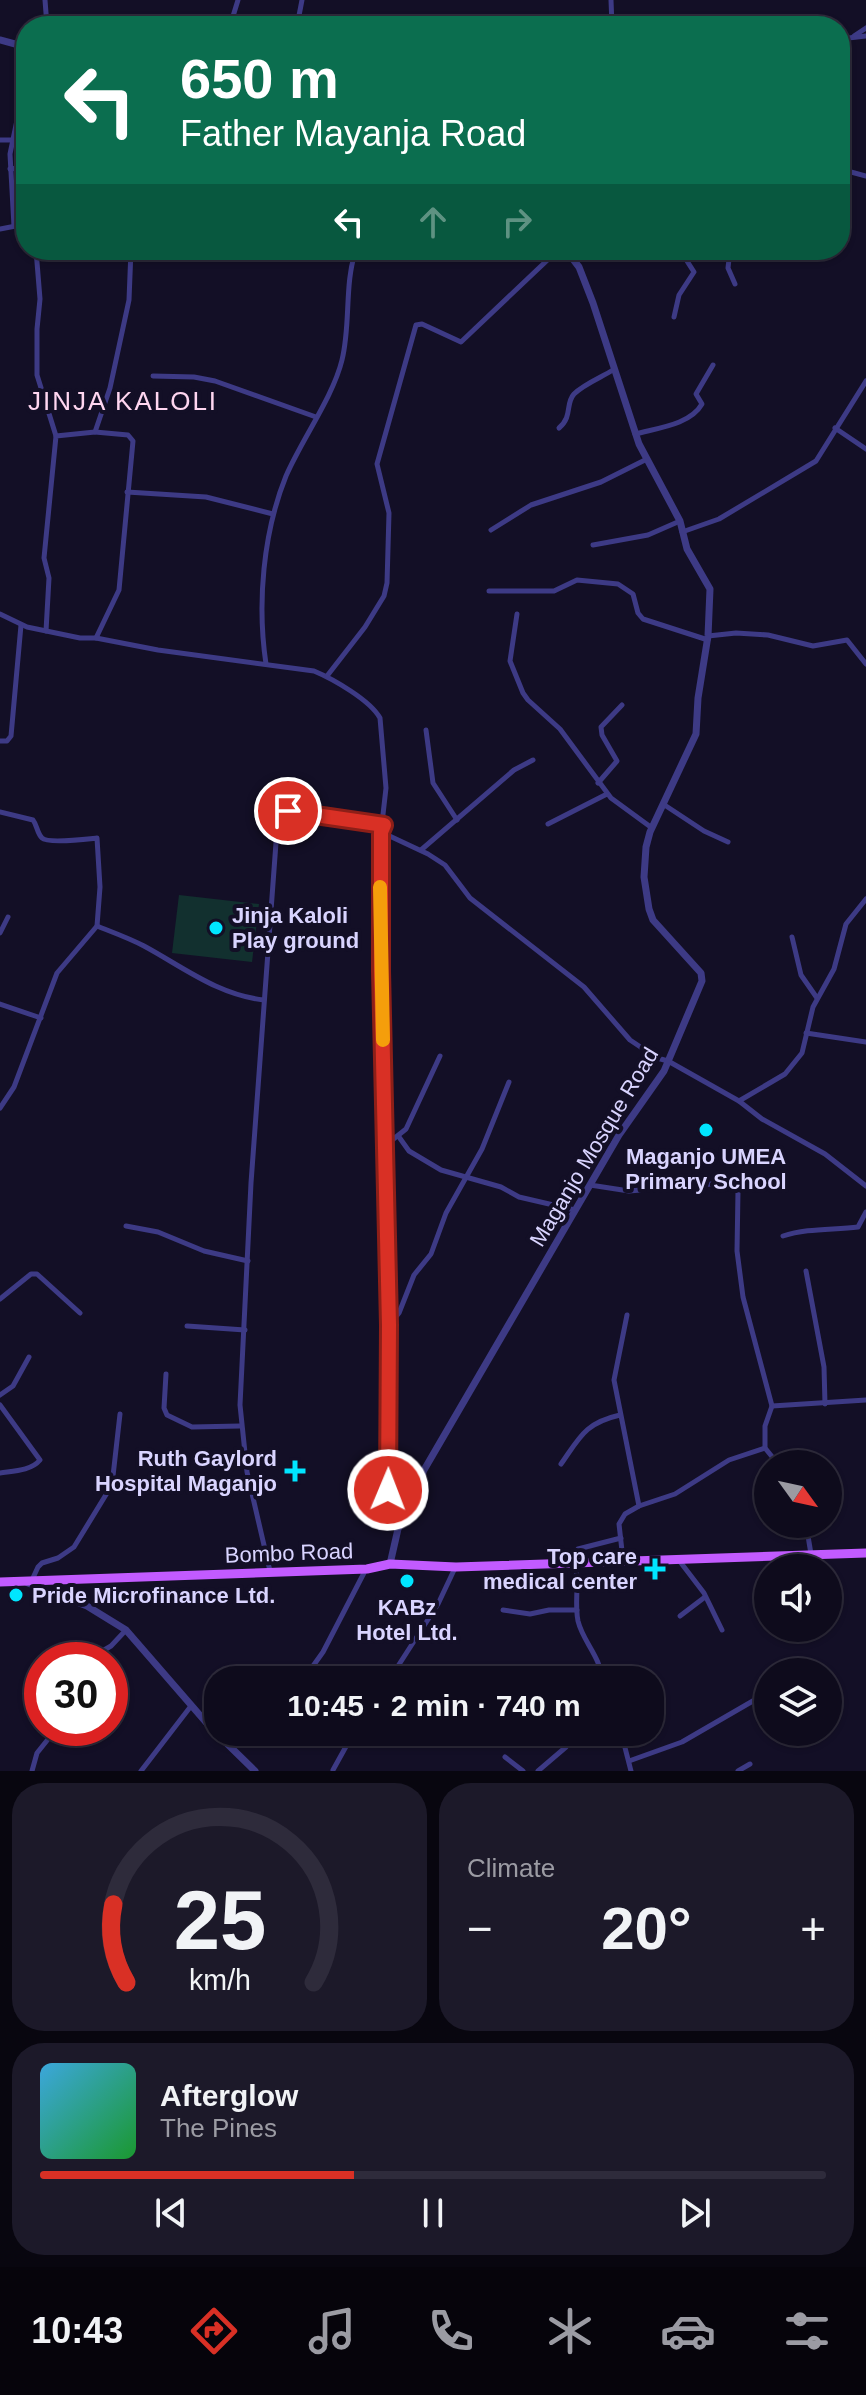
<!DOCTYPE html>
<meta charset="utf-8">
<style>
:root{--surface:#0e0b1c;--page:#1c1929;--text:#f1f3f6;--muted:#9b9ba3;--line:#2e2b3b;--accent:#d93025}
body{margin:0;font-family:Arial,sans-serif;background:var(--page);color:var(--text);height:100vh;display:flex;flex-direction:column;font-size:30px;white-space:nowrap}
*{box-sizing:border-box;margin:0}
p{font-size:26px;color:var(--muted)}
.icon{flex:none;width:44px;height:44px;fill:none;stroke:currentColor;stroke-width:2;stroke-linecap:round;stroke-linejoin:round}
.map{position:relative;height:1771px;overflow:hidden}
.panel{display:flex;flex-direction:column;gap:12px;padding:12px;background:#08060f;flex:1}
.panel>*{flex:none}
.banner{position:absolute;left:16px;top:16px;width:834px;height:244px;border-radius:32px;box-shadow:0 2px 6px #0004,0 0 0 2px var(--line);background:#0b6e4f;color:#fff;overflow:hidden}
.needle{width:52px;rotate:123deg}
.fabs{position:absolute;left:754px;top:1450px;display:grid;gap:16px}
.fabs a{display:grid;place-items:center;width:88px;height:88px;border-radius:50%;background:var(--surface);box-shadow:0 2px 6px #0004,0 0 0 2px var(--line);font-size:40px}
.speed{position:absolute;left:24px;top:1642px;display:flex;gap:16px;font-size:40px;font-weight:700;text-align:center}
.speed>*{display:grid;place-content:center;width:104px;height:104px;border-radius:50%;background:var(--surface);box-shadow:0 2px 6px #0004,0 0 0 2px var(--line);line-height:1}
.speed .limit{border:12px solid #d22;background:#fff;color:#111}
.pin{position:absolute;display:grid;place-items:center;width:68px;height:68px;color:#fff;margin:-34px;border:4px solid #fff;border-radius:50%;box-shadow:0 2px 8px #0007}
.me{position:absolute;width:88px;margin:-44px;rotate:1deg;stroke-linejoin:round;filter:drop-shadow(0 0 6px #0008)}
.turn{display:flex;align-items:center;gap:28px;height:168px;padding:0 32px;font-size:36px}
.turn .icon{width:104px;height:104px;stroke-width:2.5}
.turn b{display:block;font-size:56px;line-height:68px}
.lanes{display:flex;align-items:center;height:76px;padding:0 32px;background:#0003;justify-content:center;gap:40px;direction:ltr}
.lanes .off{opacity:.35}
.big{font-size:60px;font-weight:600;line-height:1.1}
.panel .tile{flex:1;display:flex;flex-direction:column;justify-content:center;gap:12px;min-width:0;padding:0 28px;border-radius:32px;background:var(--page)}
.panel .dial{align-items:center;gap:0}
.dial svg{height:208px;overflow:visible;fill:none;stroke:var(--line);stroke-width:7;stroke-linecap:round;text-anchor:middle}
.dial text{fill:var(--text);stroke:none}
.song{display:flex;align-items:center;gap:24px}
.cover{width:96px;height:96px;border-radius:12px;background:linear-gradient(135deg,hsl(200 70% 55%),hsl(130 70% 35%))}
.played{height:8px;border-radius:4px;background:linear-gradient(90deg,var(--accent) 40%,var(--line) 40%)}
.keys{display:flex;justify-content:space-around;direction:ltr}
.heat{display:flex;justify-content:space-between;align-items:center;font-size:44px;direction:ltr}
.panel .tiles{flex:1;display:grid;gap:12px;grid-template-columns:1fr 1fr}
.tile:last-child{grid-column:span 2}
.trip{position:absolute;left:204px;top:1666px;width:460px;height:80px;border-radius:32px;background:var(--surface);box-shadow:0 2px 6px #0004,0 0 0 2px var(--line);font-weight:600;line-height:80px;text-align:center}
.tabs{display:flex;height:128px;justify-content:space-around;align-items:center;background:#06040b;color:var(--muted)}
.tabs .icon{width:56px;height:56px}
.tabs .active{color:var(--accent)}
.tabs b{font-size:36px;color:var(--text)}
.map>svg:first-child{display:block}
.green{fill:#12302f}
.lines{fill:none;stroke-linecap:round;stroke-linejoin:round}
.minor{stroke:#3d3a85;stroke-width:5}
.tertiary{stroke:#3d3a85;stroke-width:7}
.primary{stroke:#c25bff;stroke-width:9}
.route-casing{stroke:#8d1f18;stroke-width:20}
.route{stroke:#d93025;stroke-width:14}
.slow{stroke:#f59e0b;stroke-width:14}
.poi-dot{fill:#00e5ff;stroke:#130f26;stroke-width:3}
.labels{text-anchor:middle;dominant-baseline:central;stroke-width:8;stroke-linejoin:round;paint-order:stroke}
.poi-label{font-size:22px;font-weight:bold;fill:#d9d4ff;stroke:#130f26;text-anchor:start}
.street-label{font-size:22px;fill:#d9d4ff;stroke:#130f26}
.quarter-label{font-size:26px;letter-spacing:2px;fill:#ffd6f0;stroke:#130f26}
</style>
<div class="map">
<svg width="866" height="1771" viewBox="0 0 866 1771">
<rect width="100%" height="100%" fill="#130f26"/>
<polygon class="green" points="179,895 259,904 252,962 172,953"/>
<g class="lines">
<g class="minor">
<polyline points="45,0 47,26"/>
<polyline points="611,0 612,26"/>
<polyline points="471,23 472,26"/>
<polyline points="230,26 238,0"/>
<polyline points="297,26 302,0"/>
<polyline points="854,36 866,28"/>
<polyline points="840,39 866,36"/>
<polyline points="0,140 13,140"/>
<polyline points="10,169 26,167"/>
<polyline points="840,169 866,176"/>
<polyline points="14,226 10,154 22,96 17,44"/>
<polyline points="0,229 26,224"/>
<polyline points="36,250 40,299 37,329 37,375 56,436"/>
<polyline points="730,250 728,268 735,284"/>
<polyline points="674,317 679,295 694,272 680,250"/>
<polyline points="153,376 194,377 215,381 316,417"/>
<path d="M559 428C573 416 565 404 574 394 584 384 602 377 613 370"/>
<polyline points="835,428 866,449"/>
<polyline points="95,432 128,435 133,441 119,590 96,638"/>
<path d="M635 434C657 428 690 425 702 404L696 394 713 365"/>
<polyline points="127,492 206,497 273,514"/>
<polyline points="491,530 531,505 601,482 647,459"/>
<polyline points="682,532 719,519 816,461 866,381"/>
<polyline points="593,545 648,535 680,521"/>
<polyline points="489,591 554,591 577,580 618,584 633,594 638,613 643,619 708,640"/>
<path d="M0 614 27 627 80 638H96L158 650 314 671C333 679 370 700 380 718L386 788 381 832 380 916 389 1325 388 1490 398 1528"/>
<polyline points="517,614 510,661 523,693 528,700 560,729 611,798 652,828"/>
<polyline points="46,631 49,578 44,558 56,436 95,432 110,388 129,300 131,250"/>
<polyline points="708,636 736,633 768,635 813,646 847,640 866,664"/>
<path d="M266 664C257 604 263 533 286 476 302 439 333 397 342 360 351 324 344 284 356 250"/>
<polyline points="327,676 365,627 384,596 387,583 389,513 377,464 416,325 422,324 461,342 558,250"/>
<polyline points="426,730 433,783 457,820"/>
<polyline points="0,741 7,741 11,736 21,625"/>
<polyline points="598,783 617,761 602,735 601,727 622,705"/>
<polyline points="663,804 704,831 728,842"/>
<path d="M0 812 33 820C37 825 37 833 42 838 48 844 87 839 97 838L100 887 97 926 57 973 14 1087 0 1108"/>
<polyline points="548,824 607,794"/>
<polyline points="381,832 428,854 445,865 470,898 584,987 630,1040 657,1058 668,1061 739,1101 785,1074 802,1053 813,1007 834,969 846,924 866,899"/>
<polyline points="421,850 514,770 533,760"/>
<path d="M97 926C112 932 129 938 144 946 183 967 218 995 264 1000"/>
<polyline points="0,933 8,917"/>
<polyline points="792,937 801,975 817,998"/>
<polyline points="0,1004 41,1018"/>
<polyline points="806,1033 866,1042"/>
<polyline points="739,1101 762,1119 825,1154 866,1186"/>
<polyline points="399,1137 409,1151 441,1170 501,1187 519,1197 575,1210"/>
<polyline points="386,1145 406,1129 440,1056"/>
<polyline points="590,1185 629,1191 735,1182 738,1191 737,1251 743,1297 772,1406 765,1426 765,1448 778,1464"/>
<polyline points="126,1226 158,1232 204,1251 248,1261"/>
<path d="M783 1236C807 1228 833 1230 858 1227L866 1212"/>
<polyline points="806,1271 824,1367 825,1404"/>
<polyline points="0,1299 31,1274 37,1274 80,1313"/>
<polyline points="627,1315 614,1380 639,1506"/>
<polyline points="390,1324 399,1313 414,1275 431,1254 446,1213 482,1149 509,1082"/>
<polyline points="187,1326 245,1330"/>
<polyline points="166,1374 164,1408 167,1415 192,1427 240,1426"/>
<polyline points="0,1395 13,1386 29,1357"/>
<path d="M0 1405 40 1460C31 1471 13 1471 0 1473"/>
<polyline points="772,1406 866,1400"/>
<path d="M561 1464C580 1437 585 1423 620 1415"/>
<polyline points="806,1524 811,1554"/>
<polyline points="678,1559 704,1593 722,1630"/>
<polyline points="623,1560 619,1524 625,1514 639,1506 675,1494 729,1460 765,1448"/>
<polyline points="569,1561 578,1549 621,1538"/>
<path d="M575 1563C580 1582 574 1602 578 1621 583 1642 601 1657 602 1680"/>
<polyline points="270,1571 247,1472 240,1405 251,1183 277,829 279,816 288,811 384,825"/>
<polyline points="32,1580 38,1567 42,1563 58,1558 74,1547 107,1493 113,1476 120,1414"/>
<polyline points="503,1610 530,1614 549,1610 577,1610"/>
<polyline points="680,1616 705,1597"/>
<polyline points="87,1660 111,1646 126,1630"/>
<polyline points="394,1672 411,1680"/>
<polyline points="303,1680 323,1652 366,1569"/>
<polyline points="389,1680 438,1604 455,1568"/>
<polyline points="621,1732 631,1771"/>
<polyline points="505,1757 523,1771"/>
<polyline points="629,1761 682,1742 758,1698"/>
<polyline points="333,1770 354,1732"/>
<polyline points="32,1771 37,1753 57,1728"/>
<polyline points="141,1771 191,1706"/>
<polyline points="538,1771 566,1747 577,1732"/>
<polyline points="738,1771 750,1764"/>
</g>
<g class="tertiary">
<polyline points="0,40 26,47"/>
<polyline points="390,1564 398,1529 424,1470 619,1135 664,1071 702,981 701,973 653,920 649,909 644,877 646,847 650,832 696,734 698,698 708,636 710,589 687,549 680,521 639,444 593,303 579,267 566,250"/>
<polyline points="28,1583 87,1606 126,1630 211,1728 255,1771"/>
</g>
<polyline class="primary" points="0,1582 367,1569 390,1564 456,1567 866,1553"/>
</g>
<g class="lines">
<defs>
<polyline id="route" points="288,811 384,825 381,832 381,971 389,1325 388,1490"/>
</defs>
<use href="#route" class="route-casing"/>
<use href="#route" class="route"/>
<polyline class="slow" points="380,887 383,1040"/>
</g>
<g class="poi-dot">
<circle cx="216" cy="928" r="8"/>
<circle cx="706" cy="1130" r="8"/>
<path d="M291 1459h8v8h8v8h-8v8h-8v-8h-8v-8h8z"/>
<path d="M651 1557h8v8h8v8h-8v8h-8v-8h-8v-8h8z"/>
<circle cx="407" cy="1581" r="8"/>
<circle cx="16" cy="1595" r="8"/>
</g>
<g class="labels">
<g class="poi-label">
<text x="232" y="915">Jinja Kaloli<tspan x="232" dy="25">Play ground</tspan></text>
<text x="706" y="1156" text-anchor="middle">Maganjo UMEA<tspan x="706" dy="25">Primary School</tspan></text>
<text x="277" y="1458" text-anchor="end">Ruth Gaylord<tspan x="277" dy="25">Hospital Maganjo</tspan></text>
<text x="637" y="1556" text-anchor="end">Top care<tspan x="637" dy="25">medical center</tspan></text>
<text x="32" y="1595">Pride Microfinance Ltd.</text>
<text x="407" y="1607" text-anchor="middle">KABz<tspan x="407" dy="25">Hotel Ltd.</tspan></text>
</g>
<g class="street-label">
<text transform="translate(594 1147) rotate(-59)">Maganjo Mosque Road</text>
<text transform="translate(289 1553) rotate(-2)">Bombo Road</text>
</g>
<g class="quarter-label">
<text x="123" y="401">JINJA KALOLI</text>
</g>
</g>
</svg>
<div class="fabs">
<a><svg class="needle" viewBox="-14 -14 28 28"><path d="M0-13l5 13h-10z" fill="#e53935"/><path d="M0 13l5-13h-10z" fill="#9b9ba3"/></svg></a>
<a><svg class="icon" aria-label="sound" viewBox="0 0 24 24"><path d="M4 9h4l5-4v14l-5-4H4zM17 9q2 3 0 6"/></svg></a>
<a><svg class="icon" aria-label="layers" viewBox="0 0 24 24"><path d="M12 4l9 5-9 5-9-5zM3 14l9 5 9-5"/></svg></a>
</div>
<div class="speed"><div class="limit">30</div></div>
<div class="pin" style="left:288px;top:811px;background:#d93025"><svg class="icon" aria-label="arrive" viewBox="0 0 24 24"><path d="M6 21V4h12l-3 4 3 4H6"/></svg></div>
<svg class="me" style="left:388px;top:1490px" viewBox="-20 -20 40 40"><circle r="17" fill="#d93025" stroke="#fff" stroke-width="3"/><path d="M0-11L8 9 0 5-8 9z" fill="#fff"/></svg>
<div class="trip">10:45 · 2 min · 740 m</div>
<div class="banner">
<div class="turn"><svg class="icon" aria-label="left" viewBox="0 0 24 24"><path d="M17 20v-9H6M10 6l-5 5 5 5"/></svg><div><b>650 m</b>Father Mayanja Road</div></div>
<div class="lanes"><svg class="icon" aria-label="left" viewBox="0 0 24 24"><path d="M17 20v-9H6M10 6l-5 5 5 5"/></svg><svg class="icon off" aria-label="ahead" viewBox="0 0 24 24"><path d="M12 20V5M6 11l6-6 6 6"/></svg><svg class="icon off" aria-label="right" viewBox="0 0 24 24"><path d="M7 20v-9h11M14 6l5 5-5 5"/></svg></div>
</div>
</div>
<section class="panel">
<div class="tiles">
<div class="tile dial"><svg viewBox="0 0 100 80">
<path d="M14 69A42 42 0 1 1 86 69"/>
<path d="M14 69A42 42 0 0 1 9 39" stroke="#d93025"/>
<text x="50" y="56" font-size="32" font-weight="700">25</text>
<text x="50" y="72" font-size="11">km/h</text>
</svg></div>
<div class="tile"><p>Climate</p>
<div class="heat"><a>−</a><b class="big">20°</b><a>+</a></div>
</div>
<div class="tile">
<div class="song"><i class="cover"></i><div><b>Afterglow</b><p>The Pines</p></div></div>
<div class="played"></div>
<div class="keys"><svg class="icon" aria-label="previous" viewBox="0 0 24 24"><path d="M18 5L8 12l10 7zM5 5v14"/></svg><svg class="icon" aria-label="pause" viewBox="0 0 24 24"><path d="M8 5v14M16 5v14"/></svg><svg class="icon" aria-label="next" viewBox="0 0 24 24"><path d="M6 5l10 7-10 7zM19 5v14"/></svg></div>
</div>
</div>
</section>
<nav class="tabs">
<b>10:43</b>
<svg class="icon active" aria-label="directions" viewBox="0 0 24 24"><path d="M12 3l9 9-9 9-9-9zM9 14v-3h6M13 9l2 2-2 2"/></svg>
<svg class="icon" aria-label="music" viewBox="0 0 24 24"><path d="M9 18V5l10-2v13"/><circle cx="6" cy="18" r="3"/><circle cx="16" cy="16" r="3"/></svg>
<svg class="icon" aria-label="phone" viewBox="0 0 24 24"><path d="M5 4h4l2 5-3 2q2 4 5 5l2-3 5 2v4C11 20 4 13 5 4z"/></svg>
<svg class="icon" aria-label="climate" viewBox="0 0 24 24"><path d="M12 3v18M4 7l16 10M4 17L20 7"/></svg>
<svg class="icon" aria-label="car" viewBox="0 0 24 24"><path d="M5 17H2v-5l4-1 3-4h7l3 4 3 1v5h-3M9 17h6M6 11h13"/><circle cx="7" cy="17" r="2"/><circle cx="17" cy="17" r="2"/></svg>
<svg class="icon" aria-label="filters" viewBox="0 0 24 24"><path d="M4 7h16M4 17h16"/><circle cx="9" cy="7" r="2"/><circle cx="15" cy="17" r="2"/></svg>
</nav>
